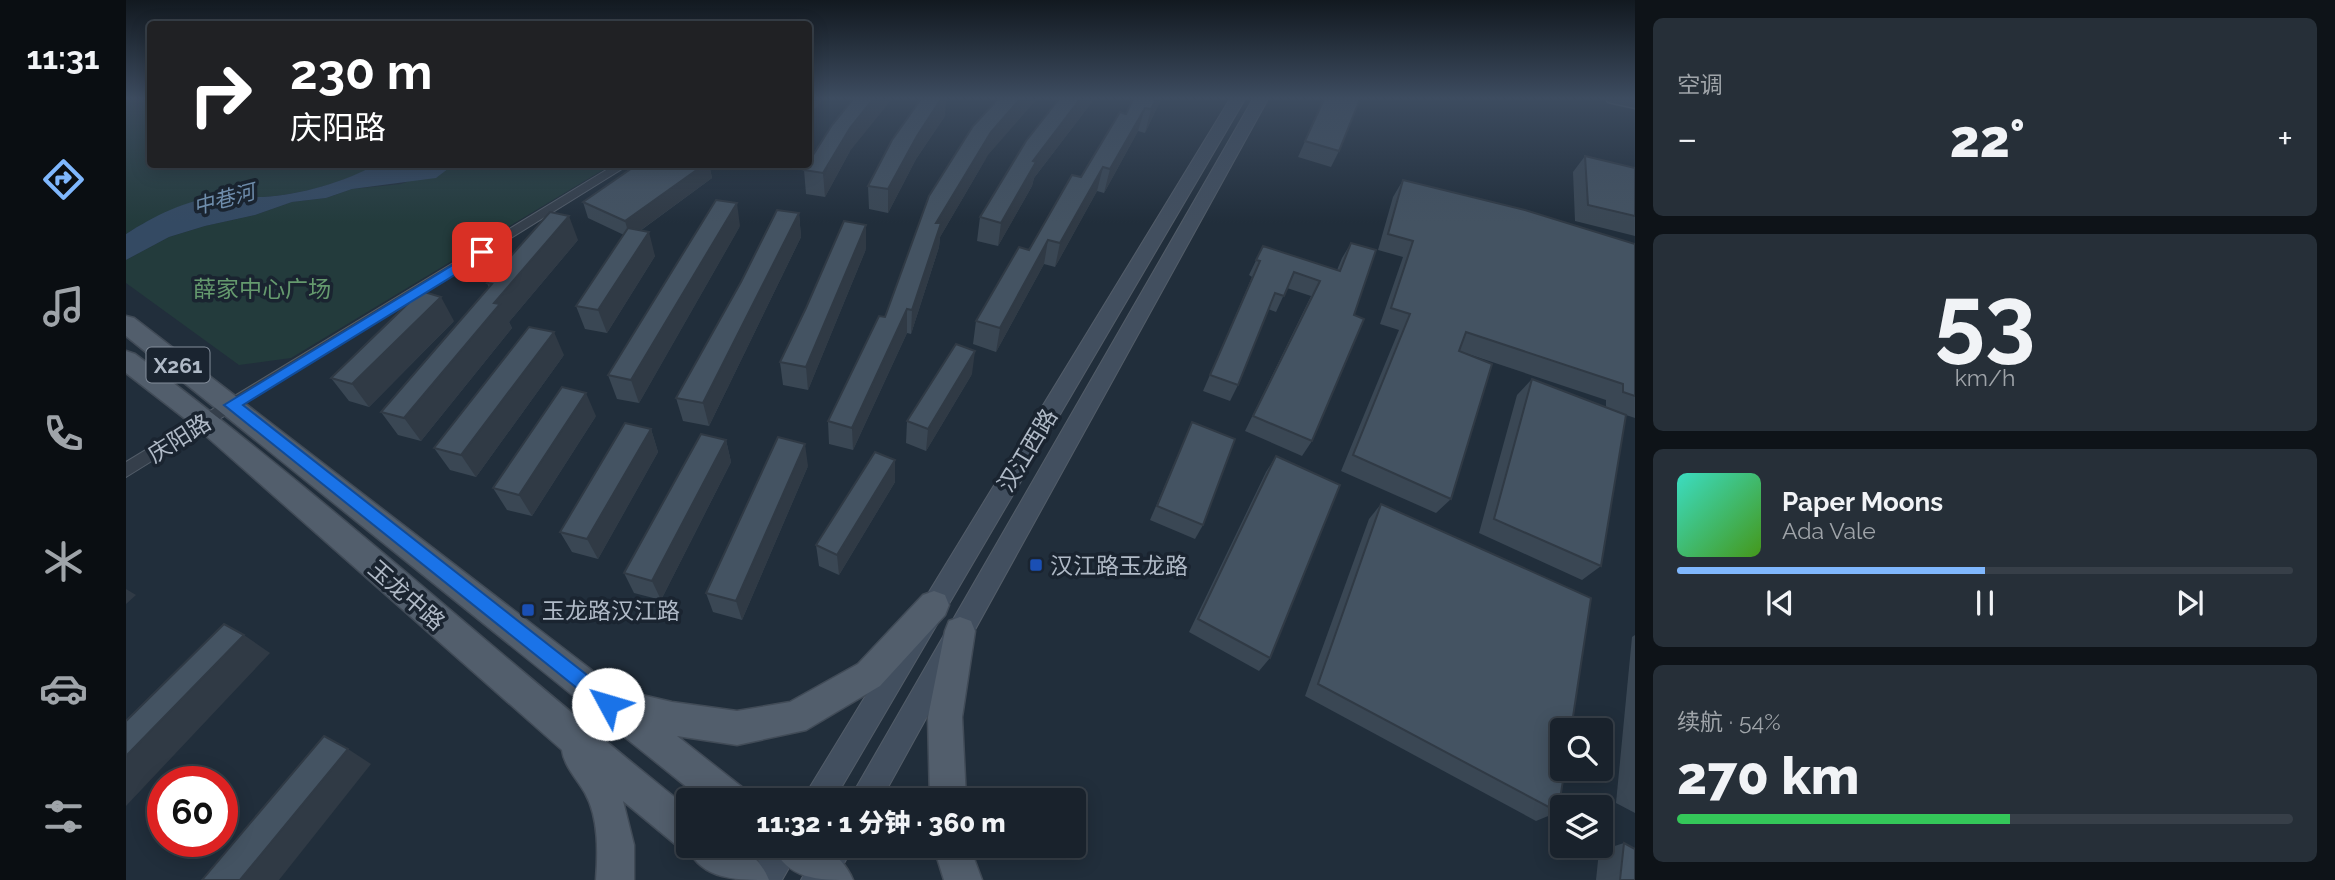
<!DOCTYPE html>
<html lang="zh">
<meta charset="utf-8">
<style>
:root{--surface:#19222c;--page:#262f38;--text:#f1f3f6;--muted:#9fa4a9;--line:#373f48;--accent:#7fb7fd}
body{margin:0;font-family:Raleway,"Noto Sans SC",sans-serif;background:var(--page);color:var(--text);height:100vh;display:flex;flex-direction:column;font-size:26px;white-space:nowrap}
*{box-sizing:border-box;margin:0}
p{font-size:23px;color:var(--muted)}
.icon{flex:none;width:38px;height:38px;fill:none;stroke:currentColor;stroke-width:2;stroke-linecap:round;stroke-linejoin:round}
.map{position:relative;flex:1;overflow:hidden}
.sheet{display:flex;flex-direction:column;gap:18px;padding:18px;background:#0e1318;width:700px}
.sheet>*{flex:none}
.banner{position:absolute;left:21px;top:21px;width:665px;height:147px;border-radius:7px;box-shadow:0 4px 18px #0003,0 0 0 2px var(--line);background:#202124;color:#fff;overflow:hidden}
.fabs{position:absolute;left:1424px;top:718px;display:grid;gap:14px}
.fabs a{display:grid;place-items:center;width:63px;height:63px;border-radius:7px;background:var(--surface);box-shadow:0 4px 18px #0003,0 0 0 2px var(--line);font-size:35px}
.speed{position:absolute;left:21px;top:766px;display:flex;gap:14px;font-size:35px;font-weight:700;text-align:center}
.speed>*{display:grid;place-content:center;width:91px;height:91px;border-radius:50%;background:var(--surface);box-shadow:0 4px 18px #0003,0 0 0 2px var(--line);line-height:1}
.speed .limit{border:10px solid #d22;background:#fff;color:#111}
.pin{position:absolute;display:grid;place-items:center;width:60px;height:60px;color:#fff;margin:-30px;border-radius:14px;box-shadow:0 4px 10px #0006}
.me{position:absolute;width:77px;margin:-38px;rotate:309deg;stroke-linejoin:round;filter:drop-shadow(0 0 5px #0008)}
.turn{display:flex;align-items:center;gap:24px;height:147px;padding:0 28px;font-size:32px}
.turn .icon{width:91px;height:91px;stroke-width:2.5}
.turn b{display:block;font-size:49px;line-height:60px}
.big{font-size:52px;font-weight:800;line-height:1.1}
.sheet .widget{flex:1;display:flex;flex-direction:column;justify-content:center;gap:10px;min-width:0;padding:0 24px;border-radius:10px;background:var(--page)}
.sheet .dial{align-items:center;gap:0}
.dial b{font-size:91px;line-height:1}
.song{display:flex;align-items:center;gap:21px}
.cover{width:84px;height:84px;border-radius:10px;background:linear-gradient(135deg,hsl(170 70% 55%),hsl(100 70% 35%))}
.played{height:7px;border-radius:4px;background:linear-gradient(90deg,var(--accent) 50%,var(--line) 50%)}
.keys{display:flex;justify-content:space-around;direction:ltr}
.heat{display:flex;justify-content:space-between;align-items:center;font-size:38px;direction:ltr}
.charge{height:10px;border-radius:5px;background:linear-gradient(90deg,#34c759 54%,var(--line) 0)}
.trip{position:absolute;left:550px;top:788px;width:410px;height:70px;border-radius:7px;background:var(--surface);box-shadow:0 4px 18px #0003,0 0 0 2px var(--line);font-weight:800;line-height:70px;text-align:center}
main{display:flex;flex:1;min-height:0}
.tabs{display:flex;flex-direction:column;width:126px;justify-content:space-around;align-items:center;background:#0a0e12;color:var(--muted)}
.tabs .icon{width:49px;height:49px}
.tabs .selected{color:var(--accent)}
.tabs b{font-size:32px;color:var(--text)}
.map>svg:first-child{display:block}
.green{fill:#233b3c}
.water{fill:#344a63}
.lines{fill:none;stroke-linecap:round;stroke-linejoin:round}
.minor-casing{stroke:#535d69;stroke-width:2}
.tertiary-casing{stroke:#535d69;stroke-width:3}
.secondary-casing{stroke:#535d69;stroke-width:2}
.primary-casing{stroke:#414b57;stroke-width:3}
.minor{fill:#353f4b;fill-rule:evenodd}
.tertiary{fill:#353f4b;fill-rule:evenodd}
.secondary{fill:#424f5f;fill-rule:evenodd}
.primary{fill:#525e6c;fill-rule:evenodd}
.wall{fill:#3a4754}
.shaded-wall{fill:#303a45}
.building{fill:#445362;stroke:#303a45;stroke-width:2}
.route{fill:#1a73e8;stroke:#114b97;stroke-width:2}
.transit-dot{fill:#1a4fb4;stroke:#1a2430;stroke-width:2.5}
.labels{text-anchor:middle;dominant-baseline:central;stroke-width:7;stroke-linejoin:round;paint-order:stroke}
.far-water-label{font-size:21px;font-style:italic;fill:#6f8dac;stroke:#1a2430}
.shield{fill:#1a2430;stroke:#838d9a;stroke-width:2}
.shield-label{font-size:21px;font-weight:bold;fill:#b0bac7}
.park-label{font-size:23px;fill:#659a6e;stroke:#1a2430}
.street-label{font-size:23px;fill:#b0bac7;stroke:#1a2430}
.poi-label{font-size:23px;fill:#b0bac7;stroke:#1a2430;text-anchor:start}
</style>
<main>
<nav class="tabs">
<b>11:31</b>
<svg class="icon selected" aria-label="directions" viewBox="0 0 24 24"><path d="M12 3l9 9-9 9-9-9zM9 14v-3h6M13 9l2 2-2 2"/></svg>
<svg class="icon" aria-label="music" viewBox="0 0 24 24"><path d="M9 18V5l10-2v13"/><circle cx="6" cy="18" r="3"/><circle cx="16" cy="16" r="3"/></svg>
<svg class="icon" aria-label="phone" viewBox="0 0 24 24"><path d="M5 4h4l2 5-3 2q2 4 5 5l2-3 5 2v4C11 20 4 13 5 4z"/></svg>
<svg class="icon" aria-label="climate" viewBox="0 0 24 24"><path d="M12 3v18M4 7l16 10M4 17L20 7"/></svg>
<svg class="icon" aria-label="car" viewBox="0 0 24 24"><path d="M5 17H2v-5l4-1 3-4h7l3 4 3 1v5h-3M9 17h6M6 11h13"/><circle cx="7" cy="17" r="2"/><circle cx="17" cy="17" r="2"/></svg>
<svg class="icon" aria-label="filters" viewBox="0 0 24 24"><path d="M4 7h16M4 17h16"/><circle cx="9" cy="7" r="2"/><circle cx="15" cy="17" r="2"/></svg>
</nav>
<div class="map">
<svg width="1509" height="880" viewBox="0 0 1509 880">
<rect width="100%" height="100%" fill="#212e3b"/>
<g class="green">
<path d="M0 99H24V164L251 165C219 182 174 195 137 197 123 197 108 194 94 196 62 201 27 217 0 234Z"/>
<polygon points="327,165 485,165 165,358 113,365 0,283 0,260 43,237 79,226 129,215 166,202 200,198 226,189 275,184"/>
</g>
<path class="water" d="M251 164 327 165 310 178 226 189 200 198 166 202 129 215 79 226 43 237 0 260V234C28 216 60 200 94 196 108 194 123 197 137 197 174 195 219 182 251 164Z"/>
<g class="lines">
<defs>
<polygon id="minor" points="490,164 504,164 0,477 0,462"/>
<polygon id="tertiary" points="1480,99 1509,100 1509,108 1482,102"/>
<g id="secondary">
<polygon points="1104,99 1119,99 708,800 676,800"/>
<polygon points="1127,99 1142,99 755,800 723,800"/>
<polygon points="642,845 676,845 656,880 622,880"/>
<polygon points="694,845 728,845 709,880 675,880"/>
</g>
<g id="primary">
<polygon points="0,316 8,318 490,689 546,702 611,711 664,702 732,664 797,595 808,591 819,595 823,605 819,615 754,686 680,730 611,745 551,736 617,788 622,800 577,800 0,336"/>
<path d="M0 351 9 354C200 496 375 659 562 808V845C597 845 627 841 643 880 611 880 577 880 562 849L549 844 497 801 508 845V880H470C472 853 473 818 459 793 451 779 438 766 436 750L71 428 0 373Z"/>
<polygon points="834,617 845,621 849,631 836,717 840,800 804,800 802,717 819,631 823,621"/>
<path d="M646 845C681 845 711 842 727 880 691 880 662 880 646 845Z"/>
<polygon points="807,845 843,845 856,880 818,880"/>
</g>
</defs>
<use href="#minor" class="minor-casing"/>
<use href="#tertiary" class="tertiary-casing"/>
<use href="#secondary" class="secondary-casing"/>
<use href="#primary" class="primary-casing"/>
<use href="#minor" class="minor"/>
<use href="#tertiary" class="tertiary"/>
<use href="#secondary" class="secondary"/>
<use href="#primary" class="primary"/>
</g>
<g class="wall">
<polygon points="933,99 966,99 966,102 908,178 906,186 872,246 851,241 854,217"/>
<polygon points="1007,99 1035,99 1019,133 1012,131 978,193 971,191 929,267 918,264 870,352 847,344 850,321 955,177 1000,114"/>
<polygon points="1198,99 1213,151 1205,167 1172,157"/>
<polygon points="819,116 790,159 762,213 743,209 742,186"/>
<polygon points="724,151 699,197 680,194 678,170"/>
<polygon points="862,155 814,237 813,247 785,334 781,333 727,450 703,444 702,421 759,317"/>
<polygon points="1459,156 1509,168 1509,236 1449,221 1447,172"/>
<polygon points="512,164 583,164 586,178 514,231 529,256 481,333 459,329 450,306 498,235 462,218 457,202"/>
<polygon points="1277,180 1509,244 1509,418 1494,413 1475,566 1456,580 1353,533 1391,395 1406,379 1480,407 1480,400 1333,351 1325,499 1310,513 1215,471 1273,330 1254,324 1277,257 1252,250 1267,197"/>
<polygon points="673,213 675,237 583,426 557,421 550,398"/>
<polygon points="614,226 513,403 491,399 482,375"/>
<polygon points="452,240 383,322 386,328 295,441 272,435 255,412 363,288 361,283"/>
<polygon points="1225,243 1186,441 1176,456 1119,431 1185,296 1161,288 1150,312 1142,309 1112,385 1104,401 1077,391 1126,277 1123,275 1137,246 1211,270 1216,258"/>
<polygon points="740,249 682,390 657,385 654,362 680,308"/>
<polygon points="328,321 243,407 223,401 205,378"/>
<polygon points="438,355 350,477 324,470 308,448"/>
<polygon points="846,374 800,451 780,443 781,421"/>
<polygon points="470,416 406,516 381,510 367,488"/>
<polygon points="1066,422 1077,525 1069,539 1024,520"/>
<polygon points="525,429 532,452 472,559 446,552 434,532"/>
<polygon points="600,440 605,462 535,600 508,593 498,573"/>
<polygon points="1150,456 1144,658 1133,671 1063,632 1140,472"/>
<polygon points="769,460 769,482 713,575 693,566 690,545"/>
<polygon points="682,466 616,620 587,612 580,593"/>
<polygon points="1255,504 1432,812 1410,821 1179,696 1243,519"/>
<polygon points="1509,635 1509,813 1490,803 1506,637"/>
<polygon points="1498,843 1509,880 1470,880 1473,851"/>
</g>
<g class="shaded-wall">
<polygon points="682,99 696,99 692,106 682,113"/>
<polygon points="747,99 766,99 724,151 699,197 697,173 724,128"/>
<polygon points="815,99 820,99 819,116 790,159 762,213 762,189 791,136"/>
<polygon points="894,99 911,99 862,155 814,237 813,247 785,334 786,310 810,223 865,132"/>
<polygon points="954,99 966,99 966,102 908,178 906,186 872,246 875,223 907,161"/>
<polygon points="1030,99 1035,99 1019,133 1025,109"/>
<polygon points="1019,108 1012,131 978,193 984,169"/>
<polygon points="579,164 583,164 586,178 504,238 499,221"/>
<polygon points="977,167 971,191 929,267 934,243"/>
<polygon points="611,203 614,226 513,403 505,380"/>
<polygon points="673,213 675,237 583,426 577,403"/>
<polygon points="443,216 452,240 383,322 386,328 295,441 278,418 368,303"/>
<polygon points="740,225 740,249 682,390 680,367"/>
<polygon points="523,232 529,256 481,333 472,310"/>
<polygon points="922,240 918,264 870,352 874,328"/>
<polygon points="315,297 328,321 243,407 226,384"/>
<polygon points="781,309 781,333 727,450 726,428"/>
<polygon points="428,332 438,355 350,477 335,455"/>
<polygon points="849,351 846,374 800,451 802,429"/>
<polygon points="460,393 470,416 406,516 393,495"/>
<polygon points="525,429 532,452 472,559 461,539"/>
<polygon points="600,440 605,462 535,600 526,581"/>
<polygon points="679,444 682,466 616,620 610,601"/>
<polygon points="769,460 769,482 713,575 711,555"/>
<polygon points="0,589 10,595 0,604"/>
<polygon points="118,635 144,653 0,806 0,756"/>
<polygon points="222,749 245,764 153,880 114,880"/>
</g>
<g class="building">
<polygon points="727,99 747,99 724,128 697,173 678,170 682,164 682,163 706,125"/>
<polygon points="795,99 815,99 791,136 762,189 742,186 766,140"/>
<polygon points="872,99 894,99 865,132 810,223 815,223 786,310 781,309 726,428 702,421 753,316 759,317 803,196 847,126"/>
<polygon points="933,99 954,99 907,161 910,162 875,223 854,217 900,141"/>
<polygon points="1007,99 1030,99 1025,109 1019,108 984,169 977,167 934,243 922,240 874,328 850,321 893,247 903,250 946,175 955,177 994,112 1000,114"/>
<polygon points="1198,99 1234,99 1213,151 1179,141"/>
<polygon points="1459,156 1509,168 1509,216 1462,205"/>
<polygon points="512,164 579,164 499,221 457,202"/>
<polygon points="1277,180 1399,210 1509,244 1509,396 1497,392 1497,384 1340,332 1333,351 1366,364 1325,499 1227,455 1284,314 1265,308 1287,241 1262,234"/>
<polygon points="590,200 611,203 505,380 482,375"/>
<polygon points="651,210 673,213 577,403 550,398 615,282"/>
<polygon points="424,212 443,216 368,303 374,304 278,418 255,412 366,284 361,283"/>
<polygon points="718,221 740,225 680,367 654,362 680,308"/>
<polygon points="502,228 523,232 472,310 450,306"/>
<polygon points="1225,243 1250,250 1228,315 1238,319 1186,441 1127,416 1194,281 1168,272 1158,296 1149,293 1112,385 1084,375 1134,261 1130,260 1137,246 1214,271"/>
<polygon points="295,291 315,297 226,384 205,378"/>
<polygon points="403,327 428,332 335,455 308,448"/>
<polygon points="830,344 849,351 802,429 781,421"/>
<polygon points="1406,379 1500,415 1475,566 1368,519"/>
<polygon points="436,387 460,393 393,495 367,488"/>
<polygon points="1066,422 1109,439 1077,525 1031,506"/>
<polygon points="499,423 525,429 461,539 434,532"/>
<polygon points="575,434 600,440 526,581 498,573"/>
<polygon points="652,437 679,444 610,601 580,593"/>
<polygon points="749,452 769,460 711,555 690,545"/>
<polygon points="1150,456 1214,485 1144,658 1072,619"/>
<polygon points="1255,504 1465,598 1445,730 1437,730 1437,768 1439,768 1432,812 1192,684"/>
<polygon points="98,624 118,635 0,756 0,721"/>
<polygon points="198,736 222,749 114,880 76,880"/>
<polygon points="1498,843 1509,849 1509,880 1494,880"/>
</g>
<linearGradient id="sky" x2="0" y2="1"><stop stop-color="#121920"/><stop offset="0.44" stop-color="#3d4c60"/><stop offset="1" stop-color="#3d4c60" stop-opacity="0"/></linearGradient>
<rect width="1509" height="223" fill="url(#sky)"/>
<polygon class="route" points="356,247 362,252 361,255 117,405 489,697 492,704 489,710 482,713 98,405"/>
<g class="transit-dot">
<rect x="903" y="558" width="14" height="14" rx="3.5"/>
<rect x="395" y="603" width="14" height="14" rx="3.5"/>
</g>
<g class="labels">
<g class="far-water-label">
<text transform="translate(98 199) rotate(-15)">中巷河</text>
</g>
<rect class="shield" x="20.5" y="347.5" width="63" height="35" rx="5"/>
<g class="shield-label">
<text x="52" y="365">X261</text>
</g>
<g class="park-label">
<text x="136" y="288">薛家中心广场</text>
</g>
<g class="street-label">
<text transform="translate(53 438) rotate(-32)">庆阳路</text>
<text transform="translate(901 450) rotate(-59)">汉江西路</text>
<text transform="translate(281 595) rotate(41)">玉龙中路</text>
</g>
<g class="poi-label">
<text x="924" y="565">汉江路玉龙路</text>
<text x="416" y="610">玉龙路汉江路</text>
</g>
</g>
</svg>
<div class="fabs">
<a><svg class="icon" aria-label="search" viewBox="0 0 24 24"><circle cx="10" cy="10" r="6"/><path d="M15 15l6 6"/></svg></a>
<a><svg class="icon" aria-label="layers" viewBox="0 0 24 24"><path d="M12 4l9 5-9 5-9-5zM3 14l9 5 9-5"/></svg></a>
</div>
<div class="speed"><div class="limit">60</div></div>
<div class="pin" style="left:356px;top:252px;background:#d93025"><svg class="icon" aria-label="arrive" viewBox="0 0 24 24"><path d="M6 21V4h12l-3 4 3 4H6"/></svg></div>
<svg class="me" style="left:482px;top:704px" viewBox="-20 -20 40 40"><circle r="19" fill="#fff"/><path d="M0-13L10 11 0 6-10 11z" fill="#1a73e8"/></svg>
<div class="trip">11:32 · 1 分钟 · 360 m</div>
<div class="banner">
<div class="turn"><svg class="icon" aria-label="right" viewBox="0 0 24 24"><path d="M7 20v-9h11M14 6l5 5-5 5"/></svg><div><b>230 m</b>庆阳路</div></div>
</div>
</div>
<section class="sheet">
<div class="widget"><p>空调</p>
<div class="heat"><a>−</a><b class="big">22°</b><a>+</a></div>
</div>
<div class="widget dial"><b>53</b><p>km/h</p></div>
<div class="widget">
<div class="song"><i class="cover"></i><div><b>Paper Moons</b><p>Ada Vale</p></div></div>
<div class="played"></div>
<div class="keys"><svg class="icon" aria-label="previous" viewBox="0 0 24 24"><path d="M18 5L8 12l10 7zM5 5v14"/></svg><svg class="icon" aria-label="pause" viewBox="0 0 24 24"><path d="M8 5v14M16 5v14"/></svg><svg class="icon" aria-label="next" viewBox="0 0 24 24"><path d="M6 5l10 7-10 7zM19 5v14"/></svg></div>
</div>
<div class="widget"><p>续航 · 54%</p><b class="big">270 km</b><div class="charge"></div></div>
</section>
</main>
